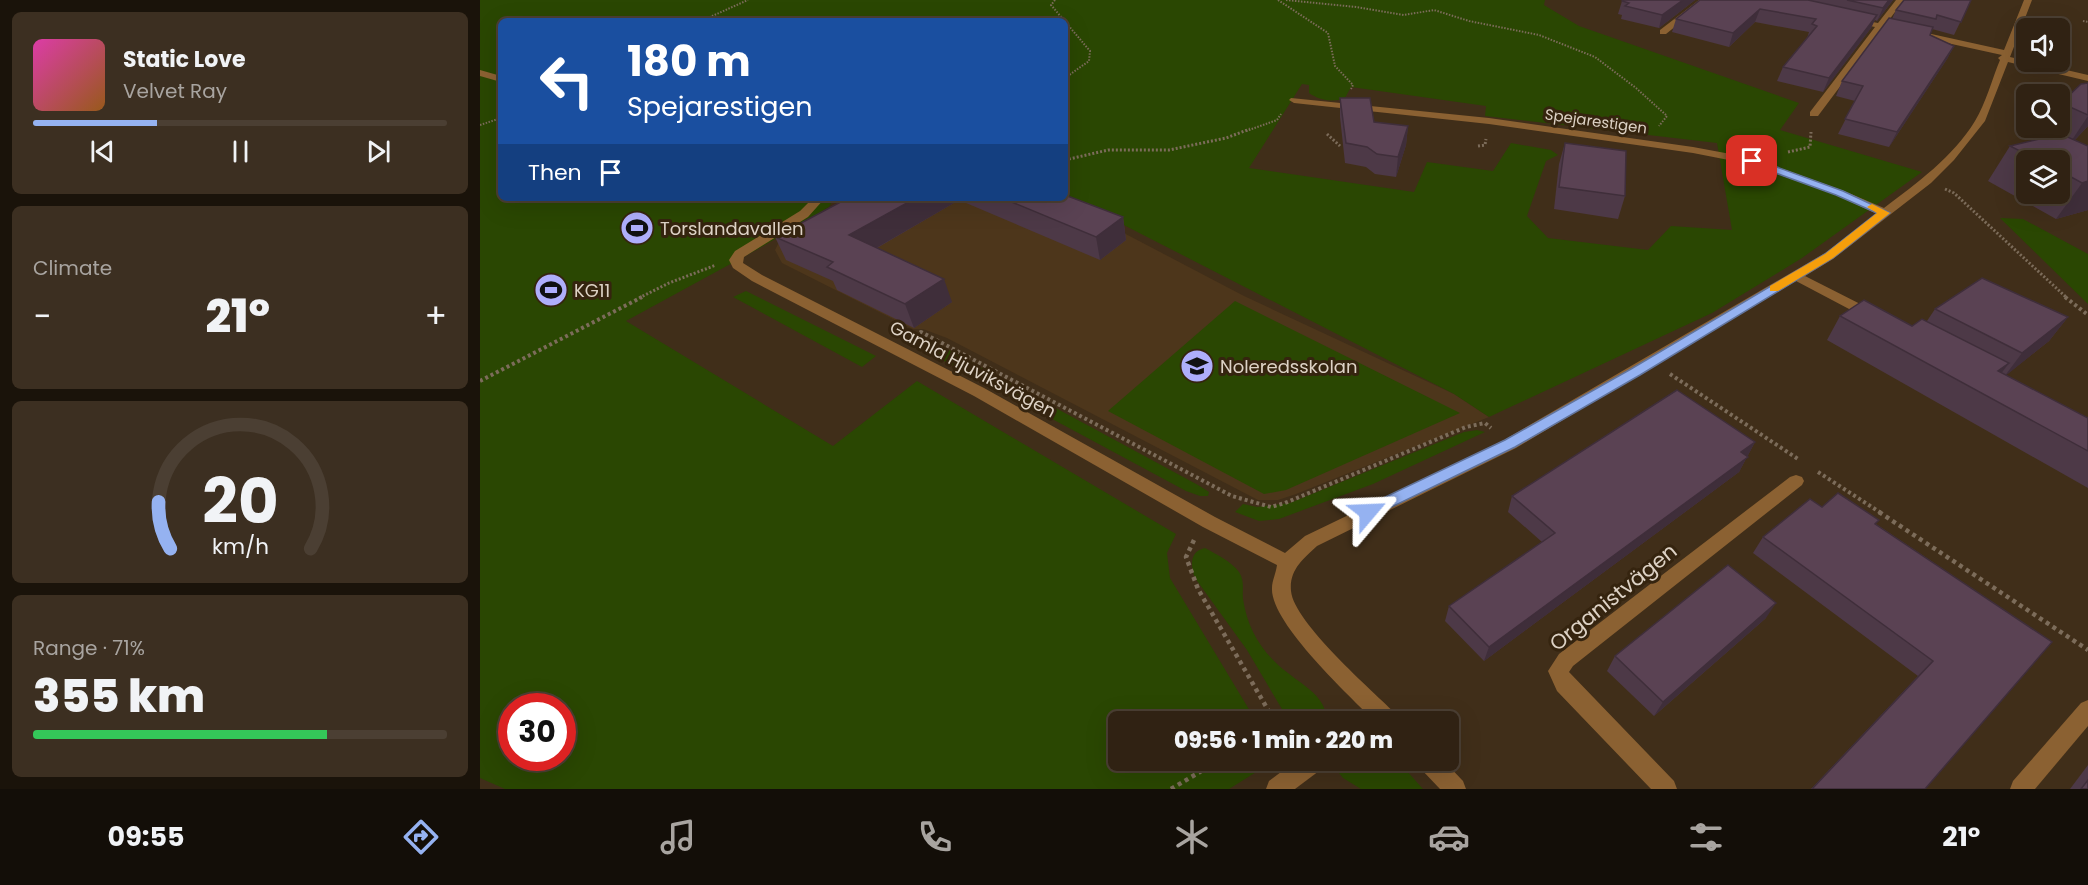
<!DOCTYPE html>
<meta charset="utf-8">
<style>
:root{--surface:#302213;--page:#3c2f21;--text:#f1f3f6;--muted:#a8a4a0;--line:#4b3f33;--accent:#95b2f1}
body{margin:0;font-family:Poppins,sans-serif;background:var(--page);color:var(--text);height:100vh;display:flex;flex-direction:column;font-size:22px;white-space:nowrap}
*{box-sizing:border-box;margin:0}
p{font-size:20px;color:var(--muted)}
.icon{flex:none;width:33px;height:33px;fill:none;stroke:currentColor;stroke-width:2;stroke-linecap:round;stroke-linejoin:round}
.map{position:relative;flex:1;overflow:hidden}
.panel{display:flex;flex-direction:column;gap:12px;padding:12px;background:#1a130a;width:480px}
.panel>*{flex:none}
.top-card{position:absolute;left:18px;top:18px;width:570px;height:183px;border-radius:9px;box-shadow:0 6px 24px #0002,0 0 0 2px var(--line);background:#1a4fa0;color:#fff;overflow:hidden}
.controls{position:absolute;left:1536px;top:18px;display:grid;gap:12px}
.controls a{display:grid;place-items:center;width:54px;height:54px;border-radius:9px;background:var(--surface);box-shadow:0 6px 24px #0002,0 0 0 2px var(--line);font-size:30px}
.speed{position:absolute;left:18px;top:693px;display:flex;gap:12px;font-size:30px;font-weight:700;text-align:center}
.speed>*{display:grid;place-content:center;width:78px;height:78px;border-radius:50%;background:var(--surface);box-shadow:0 6px 24px #0002,0 0 0 2px var(--line);line-height:1}
.speed .limit{border:9px solid #d22;background:#fff;color:#111}
.pin{position:absolute;display:grid;place-items:center;width:51px;height:51px;color:#fff;margin:-26px;border-radius:12px;box-shadow:0 3px 9px #0006}
.me{position:absolute;width:66px;margin:-33px;rotate:64deg;stroke-linejoin:round;filter:drop-shadow(0 0 4px #0008)}
.turn{display:flex;align-items:center;gap:21px;height:126px;padding:0 30px;font-size:27px}
.turn .icon{width:78px;height:78px;stroke-width:2.5}
.turn b{display:block;font-size:42px;line-height:51px}
.then{display:flex;align-items:center;height:57px;padding:0 30px;background:#0003;gap:12px;font-size:22px}
.big{font-size:45px;font-weight:800;line-height:1.1}
.panel .tile{flex:1;display:flex;flex-direction:column;justify-content:center;gap:9px;min-width:0;padding:0 21px;border-radius:9px;background:var(--page)}
.panel .dial{align-items:center;gap:0}
.dial svg{height:156px;overflow:visible;fill:none;stroke:var(--line);stroke-width:7;stroke-linecap:round;text-anchor:middle}
.dial text{fill:var(--text);stroke:none}
.song{display:flex;align-items:center;gap:18px}
.cover{width:72px;height:72px;border-radius:9px;background:linear-gradient(135deg,hsl(320 70% 55%),hsl(30 70% 35%))}
.played{height:6px;border-radius:3px;background:linear-gradient(90deg,var(--accent) 30%,var(--line) 30%)}
.keys{display:flex;justify-content:space-around;direction:ltr}
.heat{display:flex;justify-content:space-between;align-items:center;font-size:33px;direction:ltr}
.charge{height:9px;border-radius:4px;background:linear-gradient(90deg,#34c759 71%,var(--line) 0)}
.trip{position:absolute;left:628px;top:711px;width:351px;height:60px;border-radius:9px;background:var(--surface);box-shadow:0 6px 24px #0002,0 0 0 2px var(--line);font-weight:800;line-height:60px;text-align:center}
.dock{display:flex;height:96px;justify-content:space-around;align-items:center;background:#130e08;color:var(--muted)}
.dock .icon{width:42px;height:42px}
.dock .active{color:var(--accent)}
.dock b{font-size:27px;color:var(--text)}
main{display:flex;flex:1;min-height:0}
.map>svg:first-child{display:block}
.built{fill:#4d361b}
.green{fill:#2a4702;fill-rule:evenodd}
.lines{fill:none;stroke-linecap:round;stroke-linejoin:round}
.path-far3{stroke:#7c6c5a;stroke-width:2;stroke-dasharray:1.5 1.5;stroke-linecap:butt}
.path-far2{stroke:#7c6c5a;stroke-width:3;stroke-dasharray:2 2;stroke-linecap:butt}
.path-far1{stroke:#7c6c5a;stroke-width:4;stroke-dasharray:3 3;stroke-linecap:butt}
.path{stroke:#7c6c5a;stroke-width:4.5;stroke-dasharray:4 4;stroke-linecap:butt}
.minor{fill:#8b6132;fill-rule:evenodd}
.wall{fill:#4d3947;fill-rule:evenodd}
.shaded-wall{fill:#3f2e3a}
.building{fill:#5a4253;stroke:#3f2e3a;stroke-width:1.5}
.route{fill:#95b2f1;stroke:#61749d;stroke-width:1.5}
.slow{fill:#f59e0b}
.labels{text-anchor:middle;dominant-baseline:central;stroke-width:6;stroke-linejoin:round;paint-order:stroke}
.far-street-label{font-size:15px;fill:#ddd2c5;stroke:#35240f}
.poi-label{font-size:18px;fill:#ddd2c5;stroke:#35240f;text-anchor:start}
.street-label{font-size:18px;fill:#ddd2c5;stroke:#35240f}
.near-street-label{font-size:21px;fill:#ddd2c5;stroke:#35240f}
</style>
<main>
<section class="panel">
<div class="tile">
<div class="song"><i class="cover"></i><div><b>Static Love</b><p>Velvet Ray</p></div></div>
<div class="played"></div>
<div class="keys"><svg class="icon" aria-label="previous" viewBox="0 0 24 24"><path d="M18 5L8 12l10 7zM5 5v14"/></svg><svg class="icon" aria-label="pause" viewBox="0 0 24 24"><path d="M8 5v14M16 5v14"/></svg><svg class="icon" aria-label="next" viewBox="0 0 24 24"><path d="M6 5l10 7-10 7zM19 5v14"/></svg></div>
</div>
<div class="tile"><p>Climate</p>
<div class="heat"><a>−</a><b class="big">21°</b><a>+</a></div>
</div>
<div class="tile dial"><svg viewBox="0 0 100 80">
<path d="M14 69A42 42 0 1 1 86 69"/>
<path d="M14 69A42 42 0 0 1 8 45" stroke="#95b2f1"/>
<text x="50" y="56" font-size="32" font-weight="700">20</text>
<text x="50" y="72" font-size="11">km/h</text>
</svg></div>
<div class="tile"><p>Range · 71%</p><b class="big">355 km</b><div class="charge"></div></div>
</section>
<div class="map">
<svg width="1608" height="789" viewBox="0 0 1608 789">
<rect width="100%" height="100%" fill="#402e19"/>
<polygon class="built" points="384,198 577,198 764,296 974,394 1009,417 816,494 798,500 778,500 467,338 443,329 433,329 302,263 295,250 298,244"/>
<g class="green">
<path d="M0 0H1065L1064 5 1099 26 1319 103 1300 130 1442 172 1322 258 1232 313 1009 417 974 394 585 195V21H21V198H354L349 207 278 249 146 321 353 446 437 381 696 534 687 553 690 578 776 721 639 722V760L794 761 749 789H25L0 778ZM822 84 829 85V93C839 100 852 103 865 98L871 87 1006 106 1005 116 1237 143 1252 230 1191 226 1168 250 1068 238 1047 216 1066 161 1078 155 1071 150 1031 143 1013 171 947 162 934 192 769 168ZM32 706H82V758H32Z"/>
<polygon points="1520,218 1543,219 1608,254 1608,304"/>
<polygon points="266,291 396,356 382,367 253,297"/>
<polygon points="755,301 980,413 806,490 784,494 628,411"/>
<polygon points="463,347 718,485 729,492 728,496 720,496 706,491 453,355"/>
<polygon points="997,430 1005,432 893,484 799,519 779,521 755,512 763,504 777,507 810,503 984,432"/>
<path d="M725 548C736 554 752 562 759 572 765 581 762 590 763 599 768 631 783 654 808 673 824 686 848 698 846 721H809L767 650 715 578C710 565 710 551 725 548Z"/>
<polygon points="863,761 918,761 943,789 881,789 863,778 854,767"/>
</g>
<g class="lines">
<g class="path-far3">
<polyline points="575,0 571,5 610,51 609,61 585,78"/>
<polyline points="798,0 848,33 855,66 873,85 871,89"/>
<polyline points="806,0 876,7 924,15 954,10 989,21 1059,35 1115,57 1156,88 1187,116 1179,126"/>
<polyline points="221,21 268,0"/>
<polyline points="1603,21 1608,22"/>
<polyline points="0,125 21,118"/>
<polyline points="766,131 797,120 801,114"/>
</g>
<g class="path-far2">
<polyline points="847,134 860,146"/>
<polyline points="998,146 1005,145 1006,139"/>
<polyline points="1308,152 1330,147 1331,132"/>
<polyline points="585,160 628,150 689,150 746,138 770,129"/>
<polyline points="1465,189 1474,193 1587,298"/>
<polyline points="159,298 189,283 236,265"/>
</g>
<g class="path-far1">
<polyline points="1585,297 1608,315"/>
<polyline points="435,336 441,332 752,496 791,507 805,503 986,427 1005,423 1011,428"/>
<polyline points="1190,374 1318,459"/>
<polyline points="0,381 162,297"/>
<polyline points="1338,472 1401,513"/>
</g>
<g class="path">
<polyline points="1399,512 1608,650"/>
<polyline points="714,540 706,557 718,589 795,722"/>
<polyline points="691,789 740,760"/>
</g>
<g class="minor">
<polygon points="1219,0 1228,0 1186,34 1180,34 1180,30"/>
<path d="M1416 0H1424L1406 24 1524 50 1544 0H1552L1530 57 1608 75V81L1528 62 1505 121 1474 160 1451 183 1353 259 1325 276 1398 313 1400 316 1398 319H1388L1316 281 1036 448 837 546C823 559 809 570 811 591 814 623 893 691 917 715L920 722H895C870 696 790 623 792 588 792 581 796 573 797 565L723 527 494 396 272 281 253 268 249 260 255 251 320 211 333 198H345L328 217 264 257 263 263 282 275 504 388 735 517 805 553 825 536 1024 440 1345 253 1397 214 1356 195 1269 164 1213 153 1009 124 814 103 809 100 811 98 1009 118 1213 147 1272 158 1364 191 1404 208C1437 183 1473 157 1495 121 1506 103 1512 79 1520 60L1518 58 1522 55 1403 29 1338 116H1330V112L1395 27 1371 22V18L1398 23Z"/>
<polygon points="0,70 21,76 21,82 0,76"/>
<polygon points="1316,475 1322,477 1324,481 1322,485 1093,666 1089,672 1194,781 1197,789 1171,789 1077,691 1068,671 1079,654 1310,477"/>
<polygon points="1608,700 1608,726 1555,789 1530,789 1533,781 1601,703"/>
<polygon points="817,760 846,760 843,768 815,789 786,789 789,781"/>
<polygon points="937,760 963,760 983,781 986,789 960,789 940,768"/>
</g>
</g>
<g class="wall">
<polygon points="1143,0 1215,0 1179,28 1141,19 1142,15 1138,14 1142,1"/>
<polygon points="1220,0 1413,0 1397,21 1395,20 1391,28 1343,92 1297,81 1303,67 1327,38 1329,32 1275,22 1249,47 1192,32 1196,19"/>
<polygon points="1491,0 1474,35 1452,29 1450,35 1474,46 1467,59 1409,147 1358,134 1375,101 1356,96 1362,81 1412,19 1416,10"/>
<path d="M1608 83V126L1595 140 1608 210 1576 219 1508 181 1530 146 1563 138 1560 137 1565 128H1580V106L1581 103ZM1546 160H1580V194H1546Z"/>
<polygon points="860,98 894,122 928,126 926,145 916,177 895,174 886,167 865,163 860,117"/>
<polygon points="1085,143 1145,196 1138,219 1074,209 1079,164"/>
<polygon points="368,198 585,198 643,217 646,240 620,260 479,200 397,248 472,302 434,328 357,290 353,281 306,260 295,237"/>
<polygon points="1455,309 1588,317 1569,341 1526,375 1608,418 1608,488 1347,340 1360,316 1432,326 1447,321"/>
<polygon points="1275,442 1259,472 1004,661 965,621 969,606 1062,542 1028,512 1032,496"/>
<polygon points="1342,507 1396,524 1572,642 1445,789 1331,789 1438,676 1273,553 1283,537"/>
<polygon points="1286,618 1174,716 1127,671 1135,656"/>
<polygon points="1608,765 1608,789 1590,789"/>
</g>
<g class="shaded-wall">
<polygon points="1203,0 1215,0 1179,28 1182,15"/>
<polygon points="1409,0 1413,0 1397,21 1403,8"/>
<polygon points="1280,9 1275,22 1249,47 1253,33"/>
<polygon points="1397,15 1391,28 1343,92 1349,78"/>
<polygon points="1474,46 1467,59 1409,147 1417,132"/>
<polygon points="1608,116 1608,126 1586,149"/>
<polygon points="928,126 926,145 916,177 918,157"/>
<polygon points="1608,181 1608,210 1576,219 1602,183"/>
<polygon points="436,198 478,198 479,200 379,258 369,235"/>
<polygon points="643,217 646,240 620,260 616,237"/>
<polygon points="464,279 472,302 434,328 425,304"/>
<polygon points="1588,317 1569,341 1524,377 1542,353"/>
<polygon points="1529,363 1511,387 1518,371"/>
<polygon points="1275,442 1259,472 1004,661 1009,647"/>
<polygon points="1296,603 1286,618 1174,716 1183,702"/>
</g>
<g class="building">
<polygon points="1143,0 1203,0 1182,15 1145,6 1149,3 1142,1"/>
<polygon points="1220,0 1328,0 1397,15 1349,78 1303,67 1337,26 1332,24 1336,19 1280,9 1253,33 1196,19"/>
<polygon points="1367,0 1409,0 1403,8"/>
<polygon points="1424,0 1491,0 1481,22 1457,15 1456,19 1416,10"/>
<polygon points="1409,18 1453,27 1450,35 1474,46 1417,132 1365,119 1383,86 1362,81"/>
<polygon points="1608,83 1608,115 1581,103 1601,84"/>
<polygon points="860,98 890,98 894,122 928,126 918,157 897,154 887,147 866,143"/>
<polygon points="1581,134 1608,146 1608,181 1602,183 1580,171 1580,160 1558,160 1530,146"/>
<polygon points="1085,143 1146,151 1145,196 1079,187"/>
<polygon points="585,195 643,217 616,237 522,198 585,198"/>
<polygon points="368,198 436,198 369,235 464,279 425,304 347,267 353,262 295,237"/>
<polygon points="1502,278 1588,317 1542,353 1455,309"/>
<polygon points="1384,300 1432,326 1442,319 1529,363 1518,371 1608,418 1608,451 1360,316"/>
<polygon points="1197,390 1275,442 1261,452 1268,457 1009,647 969,606 1075,533 1032,496"/>
<polygon points="1358,493 1399,520 1395,524 1572,642 1445,789 1332,789 1453,661 1283,537 1330,499 1342,507"/>
<polygon points="1248,565 1296,603 1183,702 1135,656"/>
<polygon points="1608,780 1608,789 1601,789"/>
</g>
<polygon class="route" points="1272,158 1363,191 1410,213 1353,258 1160,375 1035,447 893,516 882,516 880,512 882,508 1025,440 1151,369 1345,254 1397,213 1356,195 1268,163 1268,159"/>
<polygon class="slow" points="1392,204 1410,213 1353,258 1298,291 1290,291 1290,286 1345,254 1397,213 1387,207"/>
<defs>
<symbol id="stadium-disc" viewBox="-11 -11 22 22"><circle r="9.5" fill="#aeaefb" stroke="#35240f"/><path d="M0-5a6.5 5 0 1 0 0 10a6.5 5 0 1 0 0-10ZM-3.5-1.8h7v3.6h-7Z" fill="#111"/></symbol>
<symbol id="school-disc" viewBox="-11 -11 22 22"><circle r="9.5" fill="#aeaefb" stroke="#35240f"/><path d="M0-5L7-2L0 1L-7-2ZM-4 1L0 2.5L4 1V4Q0 6-4 4Z" fill="#111"/></symbol>
</defs>
<g fill-rule="evenodd">
<use href="#stadium-disc" x="138" y="209" width="38" height="38"/>
<use href="#stadium-disc" x="52" y="271" width="38" height="38"/>
<use href="#school-disc" x="698" y="347" width="38" height="38"/>
</g>
<g class="labels">
<g class="far-street-label">
<text transform="translate(1116 121) rotate(8)">Spejarestigen</text>
</g>
<g class="poi-label">
<text x="180" y="228">Torslandavallen</text>
<text x="94" y="290">KG11</text>
<text x="740" y="366">Noleredsskolan</text>
</g>
<g class="street-label">
<text transform="translate(493 369) rotate(28)">Gamla Hjuviksvägen</text>
</g>
<g class="near-street-label">
<text transform="translate(1133 597) rotate(-39)">Organistvägen</text>
</g>
</g>
</svg>
<div class="controls">
<a><svg class="icon" aria-label="sound" viewBox="0 0 24 24"><path d="M4 9h4l5-4v14l-5-4H4zM17 9q2 3 0 6"/></svg></a>
<a><svg class="icon" aria-label="search" viewBox="0 0 24 24"><circle cx="10" cy="10" r="6"/><path d="M15 15l6 6"/></svg></a>
<a><svg class="icon" aria-label="layers" viewBox="0 0 24 24"><path d="M12 4l9 5-9 5-9-5zM3 14l9 5 9-5"/></svg></a>
</div>
<div class="speed"><div class="limit">30</div></div>
<div class="pin" style="left:1272px;top:161px;background:#d93025"><svg class="icon" aria-label="arrive" viewBox="0 0 24 24"><path d="M6 21V4h12l-3 4 3 4H6"/></svg></div>
<svg class="me" style="left:888px;top:512px" viewBox="-20 -20 40 40"><path d="M0-17L14 15 0 8-14 15z" fill="#95b2f1" stroke="#fff" stroke-width="4"/></svg>
<div class="trip">09:56 · 1 min · 220 m</div>
<div class="top-card">
<div class="turn"><svg class="icon" aria-label="left" viewBox="0 0 24 24"><path d="M17 20v-9H6M10 6l-5 5 5 5"/></svg><div><b>180 m</b>Spejarestigen</div></div>
<div class="then">Then<svg class="icon" aria-label="arrive" viewBox="0 0 24 24"><path d="M6 21V4h12l-3 4 3 4H6"/></svg></div>
</div>
</div>
</main>
<nav class="dock">
<b>09:55</b>
<svg class="icon active" aria-label="directions" viewBox="0 0 24 24"><path d="M12 3l9 9-9 9-9-9zM9 14v-3h6M13 9l2 2-2 2"/></svg>
<svg class="icon" aria-label="music" viewBox="0 0 24 24"><path d="M9 18V5l10-2v13"/><circle cx="6" cy="18" r="3"/><circle cx="16" cy="16" r="3"/></svg>
<svg class="icon" aria-label="phone" viewBox="0 0 24 24"><path d="M5 4h4l2 5-3 2q2 4 5 5l2-3 5 2v4C11 20 4 13 5 4z"/></svg>
<svg class="icon" aria-label="climate" viewBox="0 0 24 24"><path d="M12 3v18M4 7l16 10M4 17L20 7"/></svg>
<svg class="icon" aria-label="car" viewBox="0 0 24 24"><path d="M5 17H2v-5l4-1 3-4h7l3 4 3 1v5h-3M9 17h6M6 11h13"/><circle cx="7" cy="17" r="2"/><circle cx="17" cy="17" r="2"/></svg>
<svg class="icon" aria-label="filters" viewBox="0 0 24 24"><path d="M4 7h16M4 17h16"/><circle cx="9" cy="7" r="2"/><circle cx="15" cy="17" r="2"/></svg>
<b>21°</b>
</nav>
